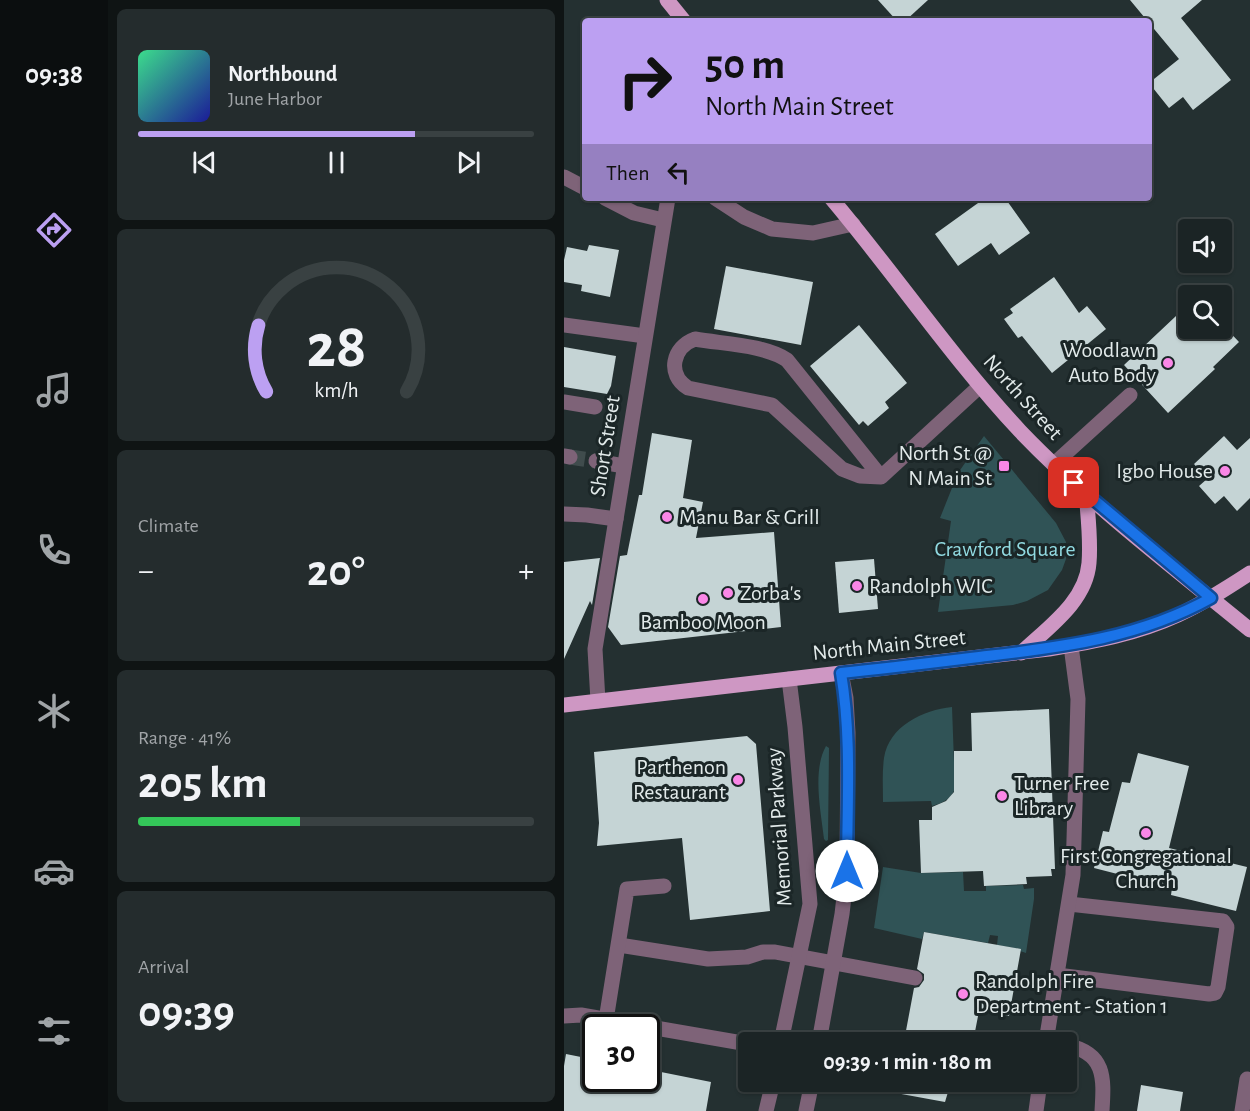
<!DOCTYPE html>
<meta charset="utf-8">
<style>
:root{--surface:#1b2425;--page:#242c2d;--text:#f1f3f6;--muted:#a0a4a7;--line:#394142;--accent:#bca0f2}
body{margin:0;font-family:"Alegreya Sans",sans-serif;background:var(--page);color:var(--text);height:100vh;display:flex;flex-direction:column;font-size:22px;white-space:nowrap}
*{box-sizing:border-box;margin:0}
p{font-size:20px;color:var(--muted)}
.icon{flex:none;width:33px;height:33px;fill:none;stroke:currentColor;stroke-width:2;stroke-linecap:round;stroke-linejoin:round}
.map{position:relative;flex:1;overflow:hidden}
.details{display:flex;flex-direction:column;gap:9px;padding:9px;background:#0f1414;width:456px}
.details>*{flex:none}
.guide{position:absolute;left:18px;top:18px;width:570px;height:183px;border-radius:6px;box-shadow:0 2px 4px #0004,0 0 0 2px var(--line);background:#bca0f2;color:#111;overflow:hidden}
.tools{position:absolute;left:614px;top:219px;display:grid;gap:12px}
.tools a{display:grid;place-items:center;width:54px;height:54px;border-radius:6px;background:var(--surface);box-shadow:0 2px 4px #0004,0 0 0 2px var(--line);font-size:30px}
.speed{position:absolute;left:18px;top:1014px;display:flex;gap:12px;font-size:30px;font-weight:700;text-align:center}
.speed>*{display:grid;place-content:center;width:78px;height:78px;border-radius:50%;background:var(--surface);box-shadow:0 2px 4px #0004,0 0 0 2px var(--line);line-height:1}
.speed .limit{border:3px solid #111;border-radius:9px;background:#fff;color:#111}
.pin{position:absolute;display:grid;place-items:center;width:51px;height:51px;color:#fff;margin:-26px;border-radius:12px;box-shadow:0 3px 9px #0006}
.me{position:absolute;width:66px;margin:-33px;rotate:0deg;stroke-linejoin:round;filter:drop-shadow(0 0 4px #0008)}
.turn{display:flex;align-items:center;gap:21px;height:126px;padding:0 24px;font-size:27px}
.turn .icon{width:78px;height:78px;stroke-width:2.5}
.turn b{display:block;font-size:42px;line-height:51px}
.then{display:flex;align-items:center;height:57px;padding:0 24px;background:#0003;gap:12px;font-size:22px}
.big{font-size:45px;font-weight:700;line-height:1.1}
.details .widget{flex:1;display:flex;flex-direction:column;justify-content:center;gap:9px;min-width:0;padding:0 21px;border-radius:9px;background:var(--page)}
.details .dial{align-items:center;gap:0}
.dial svg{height:156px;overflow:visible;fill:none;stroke:var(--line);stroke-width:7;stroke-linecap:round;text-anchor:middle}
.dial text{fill:var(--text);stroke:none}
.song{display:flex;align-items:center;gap:18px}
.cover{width:72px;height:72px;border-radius:9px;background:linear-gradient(135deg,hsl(150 70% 55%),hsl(240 70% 35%))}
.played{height:6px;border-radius:3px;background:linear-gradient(90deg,var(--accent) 70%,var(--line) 70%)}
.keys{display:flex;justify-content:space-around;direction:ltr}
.heat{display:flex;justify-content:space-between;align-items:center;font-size:33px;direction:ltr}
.charge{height:9px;border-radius:4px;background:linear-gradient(90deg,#34c759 41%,var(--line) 0)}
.trip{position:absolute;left:174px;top:1032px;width:339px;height:60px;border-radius:6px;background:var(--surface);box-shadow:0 2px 4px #0004,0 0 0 2px var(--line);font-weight:700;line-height:60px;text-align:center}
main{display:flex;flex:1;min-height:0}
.dock{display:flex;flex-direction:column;width:108px;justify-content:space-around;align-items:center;background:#0b0e0f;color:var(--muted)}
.dock .icon{width:42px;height:42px}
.dock .selected{color:var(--accent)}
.dock b{font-size:27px;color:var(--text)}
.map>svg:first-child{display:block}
.green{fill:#305356}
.building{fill:#c5d4d5}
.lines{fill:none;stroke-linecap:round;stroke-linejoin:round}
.minor-tunnel{stroke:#404c4d;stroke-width:15;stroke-dasharray:15 8;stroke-linecap:butt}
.minor{stroke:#7e6378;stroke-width:15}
.major{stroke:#ce97c3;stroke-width:15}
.route-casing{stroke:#114b97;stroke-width:15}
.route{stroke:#1a73e8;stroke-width:10}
.poi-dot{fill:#fa87e7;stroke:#1b2627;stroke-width:2}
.labels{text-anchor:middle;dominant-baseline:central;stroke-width:6;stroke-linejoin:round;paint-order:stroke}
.poi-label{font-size:22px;fill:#e2eaea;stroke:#1b2627;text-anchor:start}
.street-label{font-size:22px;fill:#e2eaea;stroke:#1b2627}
.park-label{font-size:22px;fill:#91dae1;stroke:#1b2627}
</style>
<main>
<nav class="dock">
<b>09:38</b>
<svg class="icon selected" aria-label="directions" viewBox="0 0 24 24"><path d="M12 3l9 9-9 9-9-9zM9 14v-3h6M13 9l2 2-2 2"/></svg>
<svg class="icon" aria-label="music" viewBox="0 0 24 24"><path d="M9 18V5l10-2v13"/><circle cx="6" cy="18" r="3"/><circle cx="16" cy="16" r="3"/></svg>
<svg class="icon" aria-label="phone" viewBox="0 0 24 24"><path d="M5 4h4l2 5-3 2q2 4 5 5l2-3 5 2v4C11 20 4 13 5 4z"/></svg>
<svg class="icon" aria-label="climate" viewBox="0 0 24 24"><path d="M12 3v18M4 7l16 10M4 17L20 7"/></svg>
<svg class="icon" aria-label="car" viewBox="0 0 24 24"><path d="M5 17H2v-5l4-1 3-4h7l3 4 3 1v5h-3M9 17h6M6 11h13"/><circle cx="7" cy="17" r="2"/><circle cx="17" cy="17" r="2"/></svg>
<svg class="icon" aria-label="filters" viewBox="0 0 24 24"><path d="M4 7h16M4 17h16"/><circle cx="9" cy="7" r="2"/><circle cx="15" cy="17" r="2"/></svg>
</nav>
<section class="details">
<div class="widget">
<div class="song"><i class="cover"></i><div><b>Northbound</b><p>June Harbor</p></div></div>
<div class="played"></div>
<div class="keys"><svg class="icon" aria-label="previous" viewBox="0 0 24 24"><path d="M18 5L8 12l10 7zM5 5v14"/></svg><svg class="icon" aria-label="pause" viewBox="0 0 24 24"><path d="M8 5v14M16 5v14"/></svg><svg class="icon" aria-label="next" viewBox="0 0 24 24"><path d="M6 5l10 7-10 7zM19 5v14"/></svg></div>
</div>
<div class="widget dial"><svg viewBox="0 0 100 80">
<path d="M14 69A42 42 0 1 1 86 69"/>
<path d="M14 69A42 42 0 0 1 10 35" stroke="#bca0f2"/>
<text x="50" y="56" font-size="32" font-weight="700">28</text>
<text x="50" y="72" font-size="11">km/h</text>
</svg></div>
<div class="widget"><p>Climate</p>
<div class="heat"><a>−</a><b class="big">20°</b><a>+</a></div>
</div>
<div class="widget"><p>Range · 41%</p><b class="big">205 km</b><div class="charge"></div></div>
<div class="widget"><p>Arrival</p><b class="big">09:39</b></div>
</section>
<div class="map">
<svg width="686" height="1111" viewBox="0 0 686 1111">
<rect width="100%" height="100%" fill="#243031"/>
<g class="green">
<polygon points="420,436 492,523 502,542 502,559 498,570 484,590 463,601 449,605 374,612 387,521 376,518 394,473"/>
<path d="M388 707 391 789C386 800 378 803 368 806L367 801 319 802C319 788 318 772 320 758 325 726 359 710 388 707Z"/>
<path d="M262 746 265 748 264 840 262 841 260 839C257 812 248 771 262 746Z"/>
<polygon points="319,867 357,873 399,872 400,891 422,891 422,886 459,885 460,889 470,888 470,899 462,953 456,951 456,949 433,945 434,936 426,935 424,943 360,932 358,939 310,928"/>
</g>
<g class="building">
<polygon points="314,0 364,0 341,21 333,21"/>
<polygon points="566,0 638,0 617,18 667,80 629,110 619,97 605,108 585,83 615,59"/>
<polygon points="421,198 441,198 466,233 435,255 427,243 394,266 371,234"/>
<polygon points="25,245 55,250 46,297 17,291 18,285 0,282 0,260 3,247 23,251"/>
<polygon points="162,266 249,282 237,345 150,329"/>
<polygon points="490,277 515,313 523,306 542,329 488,373 458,336 454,338 440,319 449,313 446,309"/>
<polygon points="612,316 621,327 624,324 624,328 657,328 657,323 675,342 649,367 651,369 604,413 560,365"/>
<polygon points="295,325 343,383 321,402 325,408 304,426 299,421 295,425 246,366"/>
<polygon points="0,347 52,356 47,386 43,394 0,387"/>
<polygon points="88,433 128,440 119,498 139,502 132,538 210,532 217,627 57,645 44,627 56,556 63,555 75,495 78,495"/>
<polygon points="660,436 673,450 686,438 686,498 673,511 660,496 651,504 635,486 643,479 630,464"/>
<polygon points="36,558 28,605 26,601 0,659 0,562"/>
<polygon points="310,559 314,609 275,613 271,562"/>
<polygon points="485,709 491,869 487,869 488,876 462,877 463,884 420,886 419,871 357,873 355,820 368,820 368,807 382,801 390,792 390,751 408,751 407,713"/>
<polygon points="183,736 192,744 206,911 126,920 118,838 33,846 35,823 30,752"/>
<polygon points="574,753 625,766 605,848 683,867 672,911 607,895 608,888 530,868 539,831 545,832 558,782 566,783"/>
<polygon points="360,932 457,949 445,1016 415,1011 409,1042 328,1042 330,1034 341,1036 350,988 355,987 360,980 360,974 353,969"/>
<polygon points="2,1054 32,1060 32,1078 82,1078 82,1069 147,1082 142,1111 0,1111 0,1066"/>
<polygon points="322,1082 387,1082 381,1102 321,1091"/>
<polygon points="577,1085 619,1092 616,1111 573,1111"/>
</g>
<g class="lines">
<polyline class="minor-tunnel" points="6,457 32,461"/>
<g class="minor">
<polyline points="0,177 21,188"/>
<polyline points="41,198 70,213 99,220"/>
<polyline points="151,198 180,217 208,229 249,233 289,224"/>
<polyline points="0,325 81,336"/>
<polyline points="0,402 31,407"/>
<polyline points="0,456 6,457"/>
<polyline points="32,461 60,466"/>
<polyline points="490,464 566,395"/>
<path d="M317 477 223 360C201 345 159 344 131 339 109 347 102 374 124 388L208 405 278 469 296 476 317 477 416 386"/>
<polyline points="0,514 23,515 52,519"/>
<polyline points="34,701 31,649 104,198"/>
<polyline points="55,945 144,959 183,957 199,952 211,952 351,978"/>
<polyline points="493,975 645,994 651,993 654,987 663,927 659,921 505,904"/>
<polyline points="0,1016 17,1015 184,1044"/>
<polyline points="42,1020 63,889 100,886"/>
<polyline points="217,1042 246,904 231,727 225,679"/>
<polyline points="255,1042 278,914 283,871 284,733 282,698 277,673"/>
<polyline points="482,1042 509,875 514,699 507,646"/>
<path d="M502 1045C542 1053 540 1078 538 1111"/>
<polyline points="202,1111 209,1082"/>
<polyline points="242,1111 248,1082"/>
<polyline points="472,1111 476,1082"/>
<polyline points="678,1111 683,1079"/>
</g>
<g class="major">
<polyline points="103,0 120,21"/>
<path d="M267 198C331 274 388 358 456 431 526 504 608 566 686 630"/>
<path d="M457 653C483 628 522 602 525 563 527 540 524 516 522 493"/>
<path d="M0 705 485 649C529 642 573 634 614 615 640 603 663 588 686 573"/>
</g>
</g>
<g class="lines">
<defs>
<path id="route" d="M283 871C283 805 288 738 277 673 326 668 374 662 423 656 501 647 577 637 647 598L510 483"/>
</defs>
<use href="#route" class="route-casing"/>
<use href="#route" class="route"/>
</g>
<g class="poi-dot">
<circle cx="604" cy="363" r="6"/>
<rect x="434" y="460" width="12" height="12" rx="3"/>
<circle cx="661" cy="471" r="6"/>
<circle cx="103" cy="517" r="6"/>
<circle cx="293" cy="586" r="6"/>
<circle cx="164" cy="593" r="6"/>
<circle cx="139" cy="599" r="6"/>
<circle cx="174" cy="780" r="6"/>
<circle cx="438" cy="796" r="6"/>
<circle cx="582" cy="833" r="6"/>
<circle cx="399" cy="994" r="6"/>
</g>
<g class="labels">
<g class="poi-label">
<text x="592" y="350" text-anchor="end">Woodlawn<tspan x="592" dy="25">Auto Body</tspan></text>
<text x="428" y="453" text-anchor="end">North St @<tspan x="428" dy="25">N Main St</tspan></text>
<text x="649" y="471" text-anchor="end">Igbo House</text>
<text x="115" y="517">Manu Bar &amp; Grill</text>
<text x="305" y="586">Randolph WIC</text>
<text x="176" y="593">Zorba's</text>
<text x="139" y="622" text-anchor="middle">Bamboo Moon</text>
<text x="162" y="767" text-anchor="end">Parthenon<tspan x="162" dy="25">Restaurant</tspan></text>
<text x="450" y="783">Turner Free<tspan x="450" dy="25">Library</tspan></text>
<text x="582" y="856" text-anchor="middle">First Congregational<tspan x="582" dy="25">Church</tspan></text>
<text x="411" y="981">Randolph Fire<tspan x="411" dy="25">Department - Station 1</tspan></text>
</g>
<g class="street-label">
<text transform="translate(459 397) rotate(48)">North Street</text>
<text transform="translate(41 446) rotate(-81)">Short Street</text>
<text transform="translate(325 645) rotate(-6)">North Main Street</text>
<text transform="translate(215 827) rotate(-94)">Memorial Parkway</text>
</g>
<g class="park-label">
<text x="441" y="549">Crawford Square</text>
</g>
</g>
</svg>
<div class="tools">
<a><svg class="icon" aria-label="sound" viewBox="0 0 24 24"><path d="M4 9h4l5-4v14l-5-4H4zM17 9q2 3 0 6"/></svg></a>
<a><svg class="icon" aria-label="search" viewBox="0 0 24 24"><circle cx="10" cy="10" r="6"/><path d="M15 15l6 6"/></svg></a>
</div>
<div class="speed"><div class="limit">30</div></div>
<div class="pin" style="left:510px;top:483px;background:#d93025"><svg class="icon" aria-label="arrive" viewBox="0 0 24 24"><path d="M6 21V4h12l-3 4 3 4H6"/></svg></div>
<svg class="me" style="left:283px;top:871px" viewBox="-20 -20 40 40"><circle r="19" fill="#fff"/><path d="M0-13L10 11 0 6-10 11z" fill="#1a73e8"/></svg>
<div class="trip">09:39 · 1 min · 180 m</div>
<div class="guide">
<div class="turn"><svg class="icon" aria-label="right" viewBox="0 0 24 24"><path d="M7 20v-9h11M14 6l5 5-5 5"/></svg><div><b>50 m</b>North Main Street</div></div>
<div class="then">Then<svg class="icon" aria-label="left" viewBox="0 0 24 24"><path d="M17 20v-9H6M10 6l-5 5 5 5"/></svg></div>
</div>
</div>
</main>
